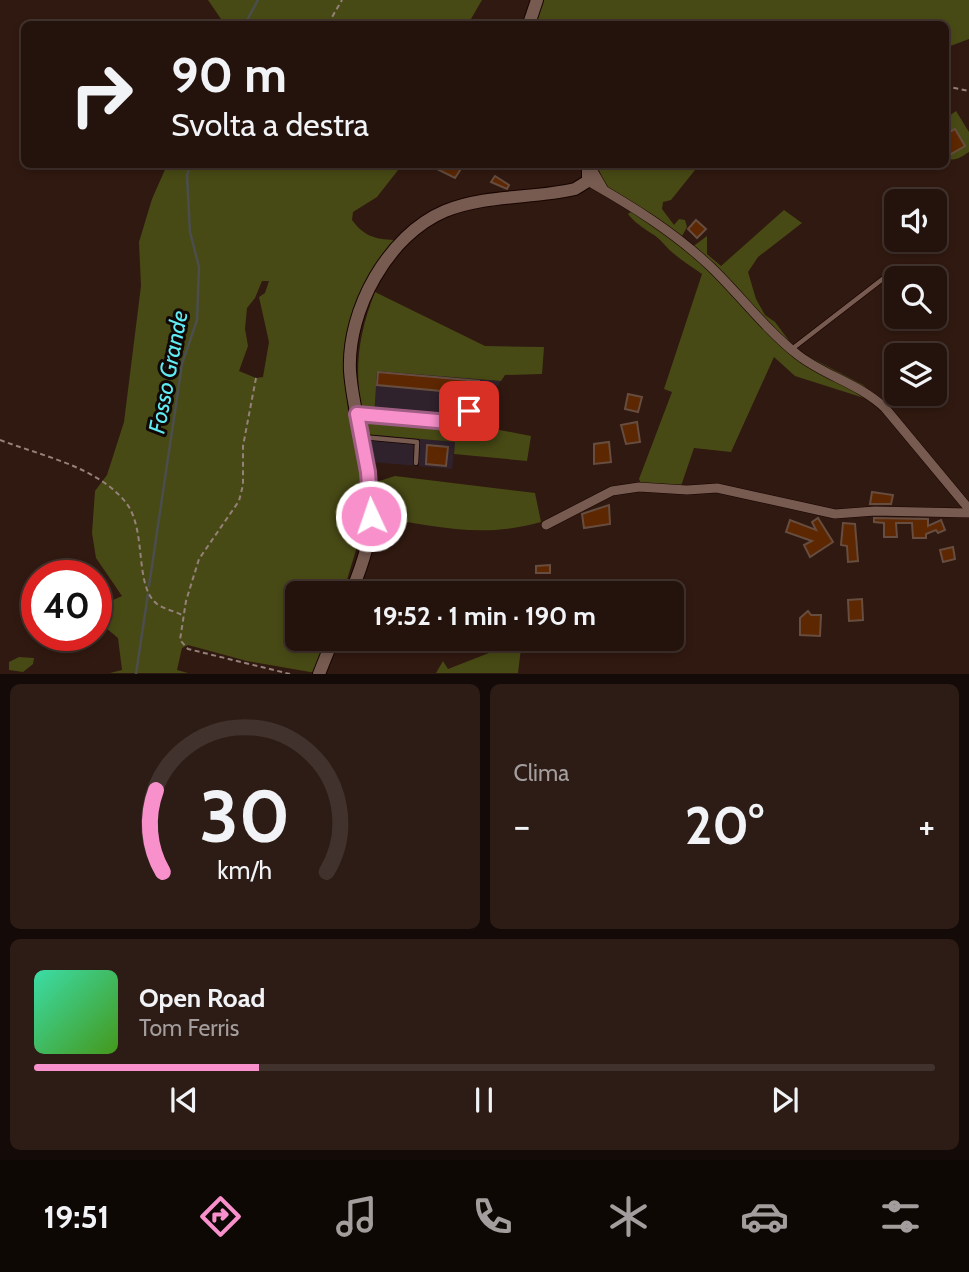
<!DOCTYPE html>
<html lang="it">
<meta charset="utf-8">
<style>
:root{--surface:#24130c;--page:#2c1c15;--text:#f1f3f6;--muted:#a39e9d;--line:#41322d;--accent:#f890cb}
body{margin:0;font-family:Cabin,sans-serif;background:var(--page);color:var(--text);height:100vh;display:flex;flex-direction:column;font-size:26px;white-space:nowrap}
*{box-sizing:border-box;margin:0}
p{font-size:23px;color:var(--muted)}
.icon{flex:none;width:38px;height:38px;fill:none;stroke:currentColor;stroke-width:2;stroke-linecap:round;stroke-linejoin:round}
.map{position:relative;height:674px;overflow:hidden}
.panel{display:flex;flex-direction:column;gap:10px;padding:10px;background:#140a07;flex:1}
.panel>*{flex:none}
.guide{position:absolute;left:21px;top:21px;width:928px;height:147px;border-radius:10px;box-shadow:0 4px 10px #0003,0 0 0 2px var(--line);background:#24130c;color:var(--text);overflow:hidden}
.buttons{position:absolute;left:884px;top:189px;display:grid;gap:14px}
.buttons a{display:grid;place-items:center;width:63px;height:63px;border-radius:10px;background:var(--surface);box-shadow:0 4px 10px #0003,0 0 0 2px var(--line);font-size:35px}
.speed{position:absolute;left:21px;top:560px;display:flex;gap:14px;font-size:35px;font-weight:700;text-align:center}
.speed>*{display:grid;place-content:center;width:91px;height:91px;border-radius:50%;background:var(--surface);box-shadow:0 4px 10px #0003,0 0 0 2px var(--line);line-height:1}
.speed .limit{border:10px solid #d22;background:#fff;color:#111}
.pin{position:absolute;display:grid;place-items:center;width:60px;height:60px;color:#fff;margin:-30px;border-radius:14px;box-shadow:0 4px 10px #0006}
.me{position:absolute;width:77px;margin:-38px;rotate:357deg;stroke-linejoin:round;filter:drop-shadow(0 0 5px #0008)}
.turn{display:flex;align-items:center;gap:24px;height:147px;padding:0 35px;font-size:32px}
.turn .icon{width:91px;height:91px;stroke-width:2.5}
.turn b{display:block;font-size:49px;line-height:60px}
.big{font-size:52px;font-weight:700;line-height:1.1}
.panel .tile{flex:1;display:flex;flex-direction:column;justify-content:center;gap:10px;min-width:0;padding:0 24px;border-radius:10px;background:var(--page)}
.panel .dial{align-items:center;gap:0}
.dial svg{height:182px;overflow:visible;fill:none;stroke:var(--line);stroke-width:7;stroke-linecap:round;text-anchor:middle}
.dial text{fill:var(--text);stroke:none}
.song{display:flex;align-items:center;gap:21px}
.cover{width:84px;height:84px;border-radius:10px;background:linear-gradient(135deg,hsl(160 70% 55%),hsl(100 70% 35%))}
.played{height:7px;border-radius:4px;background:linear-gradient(90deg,var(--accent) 25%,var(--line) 25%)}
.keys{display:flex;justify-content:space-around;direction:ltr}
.heat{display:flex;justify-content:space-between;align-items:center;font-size:38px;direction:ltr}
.panel .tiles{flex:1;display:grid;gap:10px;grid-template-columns:1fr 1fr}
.tile:last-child{grid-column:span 2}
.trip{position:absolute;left:285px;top:581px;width:399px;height:70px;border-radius:10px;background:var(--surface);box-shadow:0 4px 10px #0003,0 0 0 2px var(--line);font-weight:700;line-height:70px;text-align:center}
.dock{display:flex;height:112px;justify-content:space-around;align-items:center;background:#0e0805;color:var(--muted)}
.dock .icon{width:49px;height:49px}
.dock .active{color:var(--accent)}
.dock b{font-size:32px;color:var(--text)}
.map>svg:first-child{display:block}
.industrial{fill:#30222d}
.green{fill:#484a15;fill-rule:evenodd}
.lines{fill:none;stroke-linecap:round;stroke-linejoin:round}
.stream{stroke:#4b4e4c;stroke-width:2.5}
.building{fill:#5c2701;stroke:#664d3f;stroke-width:2}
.service-casing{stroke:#170400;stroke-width:6}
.minor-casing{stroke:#170400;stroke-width:10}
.tertiary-casing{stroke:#170400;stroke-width:14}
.path{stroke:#95817a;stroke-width:2;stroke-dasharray:5 3.5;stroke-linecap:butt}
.service{stroke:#775b50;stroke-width:4.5}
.minor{stroke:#775b50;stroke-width:9}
.tertiary{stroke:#775b50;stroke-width:12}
.route-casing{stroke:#a15e84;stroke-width:18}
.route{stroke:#f890cb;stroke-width:12}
.labels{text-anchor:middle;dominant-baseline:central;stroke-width:6;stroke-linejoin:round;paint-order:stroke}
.water-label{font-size:23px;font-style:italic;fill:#60ecf4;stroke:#110704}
</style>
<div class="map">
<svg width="969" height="674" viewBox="0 0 969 674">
<rect width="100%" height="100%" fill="#301910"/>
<g class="industrial">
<polygon points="377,371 501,381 463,426 374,418"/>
<polygon points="365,434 455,442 452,469 372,462"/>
</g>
<g class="green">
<polygon points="208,0 482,0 468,24 219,24 221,19"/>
<polygon points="543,0 969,0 969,39 945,48 945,24 884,21 881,24 536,24"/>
<path d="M956 111 969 132V152C961 157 954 163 945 157V119Z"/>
<path d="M167 165H402L377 197 353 212 352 220C364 236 374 239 394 240L376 265 361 301 347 392 348 411 363 472 364 499 362 530 343 593H298V639H327L316 673 247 661 188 645 182 648 177 670 188 673H110L122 670 118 638 106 628V616L113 600 122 596 96 558 92 533 95 491 107 475 124 422 141 286 139 242 152 199ZM262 281H269L265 293 259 297 269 342 263 377 256 378 239 371 248 346 245 329 247 308 255 298Z"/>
<path d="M597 165H699L671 200 663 202 662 209 674 225 679 219 685 220 687 227 681 238 691 248 707 236V254L721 266 784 210 802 223 758 257 748 272 756 299 765 315 775 322 796 350 863 385 886 405 795 376 774 357 731 452 694 448 681 486 641 483 639 479 672 392 664 389 702 274C688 264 674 256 663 243 655 233 640 229 628 214L639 206 605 185Z"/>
<path d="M375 292 485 346 544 347 542 374 505 375 501 381 377 371 374 418 468 424 531 436 527 461 454 454 455 442 365 434C355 378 354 346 375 292Z"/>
<path d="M395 476 535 493 541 522C480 539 436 526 376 517V482Z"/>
<polygon points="522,640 518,673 436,673 443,661 448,669"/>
<polygon points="19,657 34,658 33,664 23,672 9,670 9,662"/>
</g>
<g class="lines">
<g class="stream">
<polyline points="245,24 258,0"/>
<polyline points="149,586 182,364 197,320 199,267 190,232 187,176 190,164"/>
<polyline points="136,674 148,594"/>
</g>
</g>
<g class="building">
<polygon points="955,129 965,146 951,154 945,144 945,135"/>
<polygon points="440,164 464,164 455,178 437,169"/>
<polygon points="495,176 509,185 507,189 491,182"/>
<polygon points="696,220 706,229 697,238 688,229"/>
<polygon points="378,372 479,381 479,389 473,388 472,396 463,395 462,402 452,401 452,392 377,385"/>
<polygon points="628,394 642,397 638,412 625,409"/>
<polygon points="637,422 640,442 626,444 621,425"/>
<polygon points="609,442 611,462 594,464 594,444"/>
<polygon points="427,445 448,447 446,466 426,464"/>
<polygon points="872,492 893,495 891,504 870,504"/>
<polygon points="609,505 610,524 584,528 582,514"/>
<polygon points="818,518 833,542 810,557 804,545 812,541 786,532 790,520 816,530 812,522"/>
<polygon points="874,518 928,519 928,526 941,520 945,530 938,533 936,530 926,534 926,538 913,538 912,523 896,523 897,537 884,537 884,523 874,522"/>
<polygon points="843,523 855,524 858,561 848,562 847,546 841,545"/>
<polygon points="953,547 955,559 943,562 940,550"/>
<polygon points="550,565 550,573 536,573 536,566"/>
<polygon points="862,599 863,620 849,621 848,600"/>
<polygon points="808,611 811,615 821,615 820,636 800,635 800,618"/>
</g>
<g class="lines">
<defs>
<g id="service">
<polyline points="792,349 893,271 907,274"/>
<polyline points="357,414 449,422 457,421 469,411"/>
<polyline points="362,437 417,442 416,463"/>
</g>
<g id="minor">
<polyline points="589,164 604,190"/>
<path d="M588 181C632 206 674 232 711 267 740 295 766 330 798 355 825 376 858 383 885 408L969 509"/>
<polyline points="546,525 612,491 639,487 687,490 717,488 835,514 875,511 969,513"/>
</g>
<g id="tertiary">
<polyline points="529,24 537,0"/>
<path d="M351 593C363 563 373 535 372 501 369 457 353 415 350 371 347 310 388 235 445 211 487 194 533 199 575 189L588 181V164"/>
<polyline points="319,674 333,639"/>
</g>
</defs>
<use href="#service" class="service-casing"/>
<use href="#minor" class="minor-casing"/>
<use href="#tertiary" class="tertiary-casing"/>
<g class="path">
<polyline points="328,24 342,0"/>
<polyline points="945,86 969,91"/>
<polyline points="304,164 306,168"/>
<polyline points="256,378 243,446 243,485 239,501 199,559 186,601 180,640 188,649 290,674"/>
<path d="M0 440C42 456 99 467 127 504 147 532 134 586 157 604 164 609 174 611 182 615"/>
</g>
<use href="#service" class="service"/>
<use href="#minor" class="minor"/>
<use href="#tertiary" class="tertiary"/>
</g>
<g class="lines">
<defs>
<polyline id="route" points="371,516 368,472 357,414 449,422 465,417 469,411"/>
</defs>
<use href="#route" class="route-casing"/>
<use href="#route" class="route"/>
</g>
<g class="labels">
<g class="water-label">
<text transform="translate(168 372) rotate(-79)">Fosso Grande</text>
</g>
</g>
</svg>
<div class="buttons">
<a><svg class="icon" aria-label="sound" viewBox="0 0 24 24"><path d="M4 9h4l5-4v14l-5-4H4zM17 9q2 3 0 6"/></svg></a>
<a><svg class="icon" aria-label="search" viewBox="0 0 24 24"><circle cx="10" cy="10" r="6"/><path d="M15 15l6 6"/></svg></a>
<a><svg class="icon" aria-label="layers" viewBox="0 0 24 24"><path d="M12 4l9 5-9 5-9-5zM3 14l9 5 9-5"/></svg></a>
</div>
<div class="speed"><div class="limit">40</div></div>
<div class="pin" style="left:469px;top:411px;background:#d93025"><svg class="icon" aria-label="arrive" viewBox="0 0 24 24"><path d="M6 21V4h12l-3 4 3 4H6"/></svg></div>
<svg class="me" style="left:371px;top:516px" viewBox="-20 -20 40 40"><circle r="17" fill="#f890cb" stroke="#fff" stroke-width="3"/><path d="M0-11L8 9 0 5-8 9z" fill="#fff"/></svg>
<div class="trip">19:52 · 1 min · 190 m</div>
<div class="guide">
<div class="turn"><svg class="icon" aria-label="right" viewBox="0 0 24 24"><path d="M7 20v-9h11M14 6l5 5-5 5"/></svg><div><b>90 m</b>Svolta a destra</div></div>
</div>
</div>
<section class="panel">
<div class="tiles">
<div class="tile dial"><svg viewBox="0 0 100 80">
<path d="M14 69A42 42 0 1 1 86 69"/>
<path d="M14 69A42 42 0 0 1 11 33" stroke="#f890cb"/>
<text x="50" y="56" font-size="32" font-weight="700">30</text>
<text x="50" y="72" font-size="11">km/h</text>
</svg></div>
<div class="tile"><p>Clima</p>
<div class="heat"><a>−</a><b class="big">20°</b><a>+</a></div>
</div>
<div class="tile">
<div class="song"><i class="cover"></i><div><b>Open Road</b><p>Tom Ferris</p></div></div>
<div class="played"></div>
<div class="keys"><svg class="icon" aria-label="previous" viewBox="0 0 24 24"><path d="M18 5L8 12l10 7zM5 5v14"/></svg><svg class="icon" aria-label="pause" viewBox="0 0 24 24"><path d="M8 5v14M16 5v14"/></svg><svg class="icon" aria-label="next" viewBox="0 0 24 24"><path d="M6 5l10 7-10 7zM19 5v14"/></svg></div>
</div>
</div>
</section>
<nav class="dock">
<b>19:51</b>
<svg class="icon active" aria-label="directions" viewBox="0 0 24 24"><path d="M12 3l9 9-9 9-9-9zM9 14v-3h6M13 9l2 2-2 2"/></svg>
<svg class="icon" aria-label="music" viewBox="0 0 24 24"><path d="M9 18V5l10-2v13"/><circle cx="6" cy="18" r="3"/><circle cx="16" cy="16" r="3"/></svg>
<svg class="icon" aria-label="phone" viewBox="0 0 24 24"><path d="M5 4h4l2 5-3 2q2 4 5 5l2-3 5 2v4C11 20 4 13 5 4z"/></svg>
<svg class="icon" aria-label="climate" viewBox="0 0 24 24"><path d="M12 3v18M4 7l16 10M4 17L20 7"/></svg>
<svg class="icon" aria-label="car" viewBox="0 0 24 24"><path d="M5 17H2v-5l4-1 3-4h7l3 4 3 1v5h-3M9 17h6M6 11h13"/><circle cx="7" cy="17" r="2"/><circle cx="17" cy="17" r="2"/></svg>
<svg class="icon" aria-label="filters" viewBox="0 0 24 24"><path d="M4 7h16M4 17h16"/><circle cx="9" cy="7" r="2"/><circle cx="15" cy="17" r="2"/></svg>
</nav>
